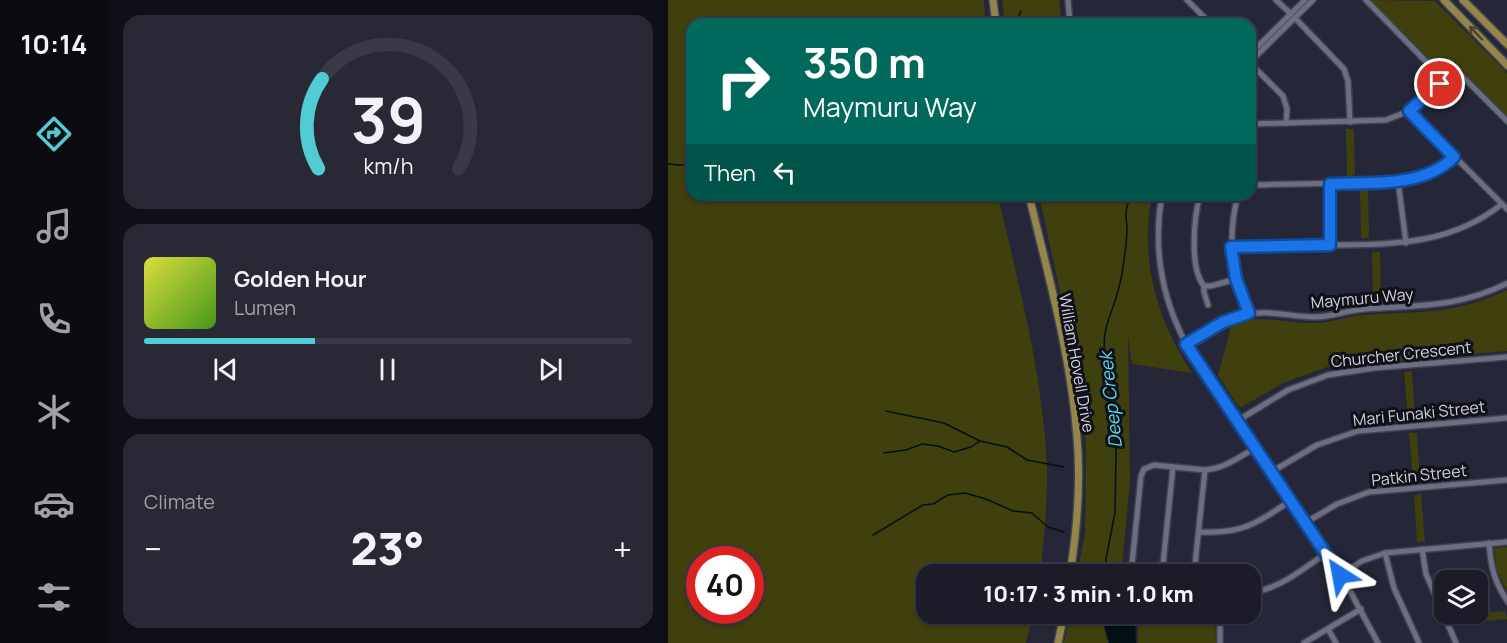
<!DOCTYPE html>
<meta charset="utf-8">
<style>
:root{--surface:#1c1c29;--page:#292935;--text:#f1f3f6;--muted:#a0a1a8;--line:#3a3a46;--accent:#51ccd4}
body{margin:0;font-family:Manrope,sans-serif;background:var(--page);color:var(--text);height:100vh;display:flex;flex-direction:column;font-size:22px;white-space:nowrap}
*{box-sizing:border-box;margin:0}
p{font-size:20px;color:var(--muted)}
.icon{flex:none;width:33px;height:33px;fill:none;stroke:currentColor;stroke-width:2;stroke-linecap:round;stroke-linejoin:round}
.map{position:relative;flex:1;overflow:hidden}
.panel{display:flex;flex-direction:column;gap:15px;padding:15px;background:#0f0f17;width:560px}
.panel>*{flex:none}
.hud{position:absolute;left:18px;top:18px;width:570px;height:183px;border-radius:18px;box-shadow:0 2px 4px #0004,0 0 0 2px var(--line);background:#00695c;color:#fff;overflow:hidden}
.fabs{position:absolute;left:766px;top:570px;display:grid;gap:12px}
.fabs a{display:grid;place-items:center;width:54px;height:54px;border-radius:12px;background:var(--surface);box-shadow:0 2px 4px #0004,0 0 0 2px var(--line);font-size:30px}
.speed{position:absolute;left:18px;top:546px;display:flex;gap:12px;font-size:30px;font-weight:700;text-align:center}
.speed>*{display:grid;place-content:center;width:78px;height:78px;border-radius:50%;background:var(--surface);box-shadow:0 2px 4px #0004,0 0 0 2px var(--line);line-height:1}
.speed .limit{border:9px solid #d22;background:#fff;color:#111}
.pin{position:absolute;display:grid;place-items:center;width:51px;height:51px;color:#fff;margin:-26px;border:3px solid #fff;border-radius:50%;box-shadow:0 2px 6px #0007}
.me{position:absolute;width:66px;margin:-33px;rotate:326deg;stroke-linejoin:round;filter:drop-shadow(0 0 4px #0008)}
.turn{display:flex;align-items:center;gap:21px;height:126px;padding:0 18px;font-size:27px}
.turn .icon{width:78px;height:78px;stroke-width:2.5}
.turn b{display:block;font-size:42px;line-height:51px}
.then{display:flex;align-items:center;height:57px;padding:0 18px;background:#0003;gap:12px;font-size:22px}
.big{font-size:45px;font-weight:800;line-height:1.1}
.panel .widget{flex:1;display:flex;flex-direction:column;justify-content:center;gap:9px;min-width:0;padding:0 21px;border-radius:18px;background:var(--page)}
.panel .dial{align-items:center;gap:0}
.dial svg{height:156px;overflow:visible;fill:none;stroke:var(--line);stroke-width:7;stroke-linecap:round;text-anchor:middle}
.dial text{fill:var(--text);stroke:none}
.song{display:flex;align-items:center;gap:18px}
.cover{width:72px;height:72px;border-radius:9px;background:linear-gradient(135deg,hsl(60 70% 55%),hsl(100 70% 35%))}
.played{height:6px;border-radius:3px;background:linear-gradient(90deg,var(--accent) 35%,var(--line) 35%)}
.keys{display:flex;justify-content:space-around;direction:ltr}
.heat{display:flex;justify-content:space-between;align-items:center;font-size:33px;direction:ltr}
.trip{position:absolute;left:248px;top:564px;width:345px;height:60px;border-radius:18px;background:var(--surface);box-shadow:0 2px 4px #0004,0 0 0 2px var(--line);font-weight:800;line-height:60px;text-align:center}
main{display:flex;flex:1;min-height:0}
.menu{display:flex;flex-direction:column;width:108px;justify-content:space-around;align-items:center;background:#0b0b10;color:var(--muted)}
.menu .icon{width:42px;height:42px}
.menu .current{color:var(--accent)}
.menu b{font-size:27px;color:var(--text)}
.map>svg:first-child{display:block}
.green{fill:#3f400d;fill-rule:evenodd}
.water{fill:#031114}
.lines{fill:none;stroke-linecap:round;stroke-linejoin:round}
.stream{stroke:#031114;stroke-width:1.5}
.minor-casing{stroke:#414250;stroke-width:8}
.major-casing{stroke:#414250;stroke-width:10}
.minor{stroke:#6c6e82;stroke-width:5}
.major{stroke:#94854a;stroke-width:7}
.oneway{stroke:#4b452e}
.route-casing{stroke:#114b97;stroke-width:15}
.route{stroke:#1a73e8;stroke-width:10}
.labels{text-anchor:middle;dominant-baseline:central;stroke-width:6;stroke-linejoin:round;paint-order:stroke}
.street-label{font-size:16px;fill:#d1d2dd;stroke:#0f1018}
.water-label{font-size:18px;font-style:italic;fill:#57def1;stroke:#0f1018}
</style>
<main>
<nav class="menu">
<b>10:14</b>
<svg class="icon current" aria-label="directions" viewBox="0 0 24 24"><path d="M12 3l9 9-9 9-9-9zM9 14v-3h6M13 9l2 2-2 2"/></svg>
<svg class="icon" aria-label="music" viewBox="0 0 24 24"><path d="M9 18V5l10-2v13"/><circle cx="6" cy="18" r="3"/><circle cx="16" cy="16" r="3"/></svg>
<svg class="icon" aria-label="phone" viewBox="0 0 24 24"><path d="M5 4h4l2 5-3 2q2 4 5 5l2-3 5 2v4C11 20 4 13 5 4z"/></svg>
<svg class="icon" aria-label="climate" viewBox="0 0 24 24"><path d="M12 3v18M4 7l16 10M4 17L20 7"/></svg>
<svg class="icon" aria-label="car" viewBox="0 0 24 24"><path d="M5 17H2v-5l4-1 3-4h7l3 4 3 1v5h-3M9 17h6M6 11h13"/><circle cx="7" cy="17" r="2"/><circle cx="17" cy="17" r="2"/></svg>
<svg class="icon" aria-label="filters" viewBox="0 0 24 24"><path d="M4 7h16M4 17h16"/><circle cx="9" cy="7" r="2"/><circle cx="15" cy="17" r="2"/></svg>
</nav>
<section class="panel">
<div class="widget dial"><svg viewBox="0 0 100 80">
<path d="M14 69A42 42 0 1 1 86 69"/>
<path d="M14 69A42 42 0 0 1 16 23" stroke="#51ccd4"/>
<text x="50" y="56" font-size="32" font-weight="700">39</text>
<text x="50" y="72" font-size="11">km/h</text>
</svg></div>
<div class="widget">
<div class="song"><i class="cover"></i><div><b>Golden Hour</b><p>Lumen</p></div></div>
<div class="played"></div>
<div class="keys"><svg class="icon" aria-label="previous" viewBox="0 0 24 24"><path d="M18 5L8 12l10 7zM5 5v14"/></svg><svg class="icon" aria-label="pause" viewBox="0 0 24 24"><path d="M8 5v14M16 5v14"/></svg><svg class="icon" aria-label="next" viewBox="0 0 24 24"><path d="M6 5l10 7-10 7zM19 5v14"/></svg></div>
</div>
<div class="widget"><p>Climate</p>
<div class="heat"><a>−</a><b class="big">23°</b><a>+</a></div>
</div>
</section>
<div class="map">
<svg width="840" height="643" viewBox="0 0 840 643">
<rect width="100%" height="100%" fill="#252637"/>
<g class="green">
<path d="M0 0H316L317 24H24V195H330C348 275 370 356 377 437 382 483 377 529 372 574H258V614H365L358 643H0ZM32 560H82V610H32Z"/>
<polygon points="334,0 391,0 394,24 337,24"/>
<path d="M701 0 767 1 839 73V118L795 73C786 68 781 75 773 73Z"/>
<polygon points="678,129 686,129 687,175 679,176"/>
<polygon points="692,190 700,190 701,238 693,238"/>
<path d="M371 195H484C471 259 489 320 524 373L464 364 460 337 462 482 453 574H409L417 534 418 445 405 352Z"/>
<polygon points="704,252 712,252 713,299 705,299"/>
<path d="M839 290V351L659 367 615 383 574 407 570 406 550 375 562 331 560 326C594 312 613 324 646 323 663 323 679 316 696 315 751 311 788 315 839 290Z"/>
<polygon points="744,371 747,418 740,419 736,372"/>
<polygon points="741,433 749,433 752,480 745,480"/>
<polygon points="753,494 757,541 749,542 746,495"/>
<polygon points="839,547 840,547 839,591 829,571 826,548"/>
<polygon points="837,611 839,619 788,624 785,616"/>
<polygon points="402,614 432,614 440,643 396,643"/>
<polygon points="448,614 547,614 548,643 470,643 470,626 468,620 460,623 448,618"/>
</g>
<polygon class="water" points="433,614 446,614 447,619 460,624 467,621 468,643 441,643"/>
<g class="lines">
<g class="stream">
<polyline points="347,24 353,11"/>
<polyline points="0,164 24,166"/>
<polyline points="218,411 276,423 312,441 339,447 359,460 396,467"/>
<polyline points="216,453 238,450 254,444 270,446 286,452 303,447 312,441"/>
<polyline points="205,535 255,505 265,504 280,495 297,493 318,499 345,511 364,513 380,527 396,532"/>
<path d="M437 574 438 559 447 512 448 455 447 430 438 356C431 331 446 311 451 287 455 272 459 242 459 226 458 217 457 212 460 203L458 197 453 195"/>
</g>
<defs>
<g id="minor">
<polyline points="400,0 402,24"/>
<polyline points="519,0 543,24"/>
<polyline points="608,0 623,14"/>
<polyline points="698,0 776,80"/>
<polyline points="627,18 676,69 680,81 682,122"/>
<polyline points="582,54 637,0"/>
<polyline points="582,62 645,0"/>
<polyline points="582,63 615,96 619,109 618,123"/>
<polyline points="741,111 840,210"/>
<polyline points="582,124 718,120 741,111 780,76 787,74 793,75 840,122"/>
<polyline points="730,181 738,243"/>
<polyline points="661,184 662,245"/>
<path d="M582 185C612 184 641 184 671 183 709 182 757 186 786 157"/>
<path d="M494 195C484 251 495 306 524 354L683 593 710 643"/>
<path d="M532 195C526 217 521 268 536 286H543L568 279"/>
<path d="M570 195C558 240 565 271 581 313"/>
<path d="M563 247C598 246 634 246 669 245 729 244 784 244 834 204"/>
<polyline points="536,286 536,292 540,305"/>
<path d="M518 343C536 333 554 320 575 315 600 309 623 317 647 317 664 317 680 310 697 309 752 305 789 308 840 283"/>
<polyline points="569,421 620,390 660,375 706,368 840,357"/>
<polyline points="603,472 649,445 690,431 840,418"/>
<polyline points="637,523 669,504 701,492 840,480"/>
<path d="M531 532C574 534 588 524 622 501"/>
<path d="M821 543C823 568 826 581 840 602"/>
<polyline points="754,549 758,574 788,643"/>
<polyline points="717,553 726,588 751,643"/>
<path d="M463 574 473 476 476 469 486 465 537 470C557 468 570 458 587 448"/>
<polyline points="494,574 505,467"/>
<polyline points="526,574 537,470"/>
<polyline points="672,575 694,561 717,553 840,542"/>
<path d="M582 593C611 589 634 570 657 554"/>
<polyline points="552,614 552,643"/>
<polyline points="660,629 668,643"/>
<polyline points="636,643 693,609"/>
</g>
<g id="major">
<polyline points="325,0 328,24"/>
<polyline points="776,0 840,66"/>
<polyline points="795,0 840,45"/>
<path d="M361 195C380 275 403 355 409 437 413 483 409 530 402 574"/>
<polyline points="390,643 396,614"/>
</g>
</defs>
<use href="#minor" class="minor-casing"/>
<use href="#major" class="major-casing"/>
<use href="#minor" class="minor"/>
<use href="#major" class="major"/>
</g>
<defs><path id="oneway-shaft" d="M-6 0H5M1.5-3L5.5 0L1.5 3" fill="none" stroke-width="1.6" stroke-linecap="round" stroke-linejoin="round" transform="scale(1.5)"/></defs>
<use class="oneway" href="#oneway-shaft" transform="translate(808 33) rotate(-134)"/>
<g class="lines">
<defs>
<path id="route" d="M672 575 518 344 555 322 581 313 568 279 563 247 662 245V184C702 182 755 188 786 157L741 111 772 84"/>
</defs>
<use href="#route" class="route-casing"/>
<use href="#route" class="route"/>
</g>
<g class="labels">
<g class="street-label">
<text transform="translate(694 298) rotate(-5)">Maymuru Way</text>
<text transform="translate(733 354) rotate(-6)">Churcher Crescent</text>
<text transform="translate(409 363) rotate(80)">William Hovell Drive</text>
<text transform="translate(751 413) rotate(-6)">Mari Funaki Street</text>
<text transform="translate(751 475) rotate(-6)">Patkin Street</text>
</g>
<g class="water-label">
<text transform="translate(442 400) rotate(-96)">Deep Creek</text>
</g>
</g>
</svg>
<div class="fabs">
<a><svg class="icon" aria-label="layers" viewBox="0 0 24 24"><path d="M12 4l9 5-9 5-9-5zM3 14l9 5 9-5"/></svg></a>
</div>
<div class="speed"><div class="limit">40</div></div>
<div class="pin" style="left:772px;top:84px;background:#d93025"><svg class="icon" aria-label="arrive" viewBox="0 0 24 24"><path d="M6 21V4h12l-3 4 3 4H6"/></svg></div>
<svg class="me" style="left:672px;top:575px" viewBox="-20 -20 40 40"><path d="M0-17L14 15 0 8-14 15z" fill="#1a73e8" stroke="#fff" stroke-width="4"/></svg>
<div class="trip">10:17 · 3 min · 1.0 km</div>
<div class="hud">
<div class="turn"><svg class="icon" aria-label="right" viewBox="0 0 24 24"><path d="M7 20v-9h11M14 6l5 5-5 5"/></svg><div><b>350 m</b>Maymuru Way</div></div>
<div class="then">Then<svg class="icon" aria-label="left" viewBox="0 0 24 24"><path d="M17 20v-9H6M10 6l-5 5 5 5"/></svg></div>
</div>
</div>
</main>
